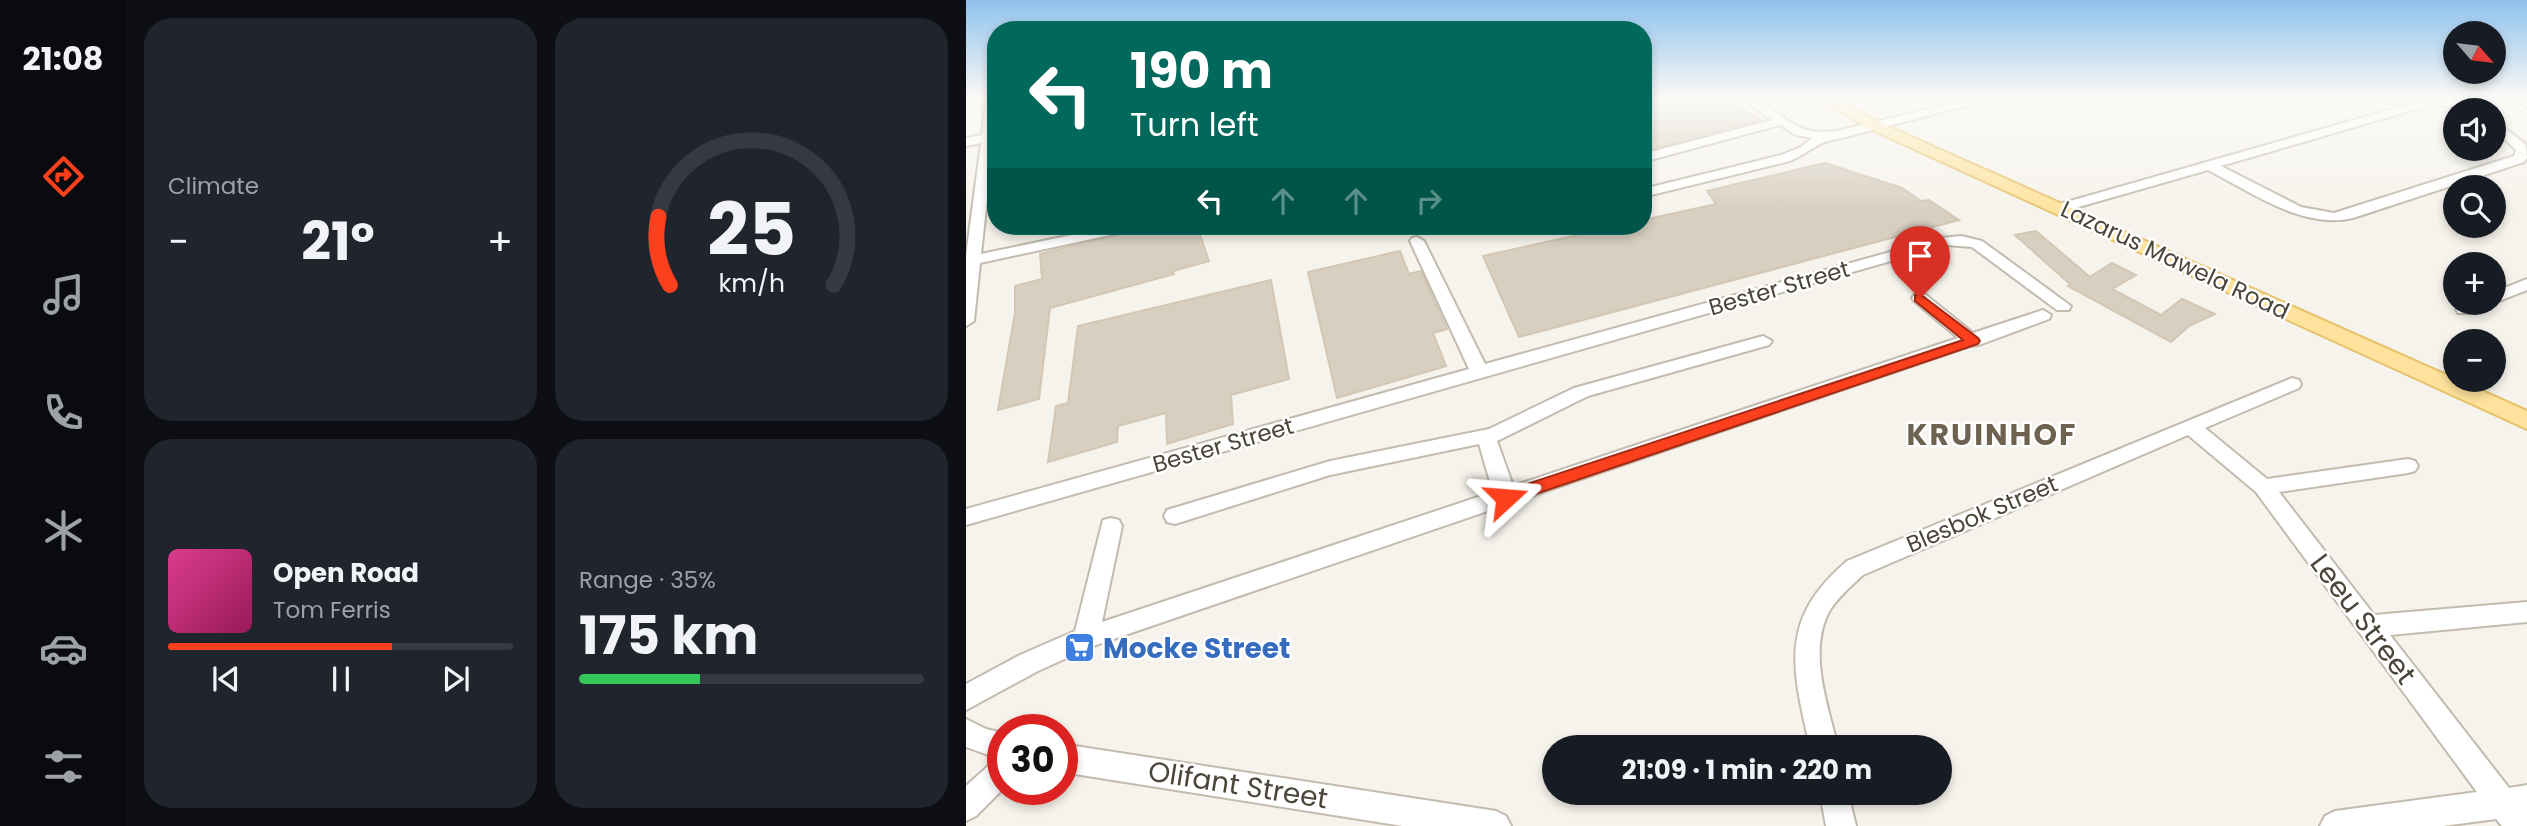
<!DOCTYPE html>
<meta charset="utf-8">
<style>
:root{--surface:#171b24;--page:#20242c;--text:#f1f3f6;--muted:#9ea1a6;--line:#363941;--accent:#fc3f1d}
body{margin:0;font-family:Poppins,sans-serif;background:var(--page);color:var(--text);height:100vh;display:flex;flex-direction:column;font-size:26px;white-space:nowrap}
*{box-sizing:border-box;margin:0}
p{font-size:23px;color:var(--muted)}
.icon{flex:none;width:38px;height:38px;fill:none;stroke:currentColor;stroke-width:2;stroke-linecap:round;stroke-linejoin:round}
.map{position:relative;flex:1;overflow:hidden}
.sheet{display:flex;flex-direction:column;gap:18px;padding:18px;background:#0d0f14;width:840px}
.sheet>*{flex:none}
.top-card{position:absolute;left:21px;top:21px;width:665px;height:214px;border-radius:28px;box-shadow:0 4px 10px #0003;background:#00695c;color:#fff;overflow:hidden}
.needle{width:46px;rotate:118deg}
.fabs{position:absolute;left:1477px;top:21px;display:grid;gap:14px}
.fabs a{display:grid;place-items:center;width:63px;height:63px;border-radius:50%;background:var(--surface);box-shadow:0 4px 10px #0003;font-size:35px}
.speed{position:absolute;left:21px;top:714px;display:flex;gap:14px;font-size:35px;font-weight:700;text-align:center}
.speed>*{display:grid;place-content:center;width:91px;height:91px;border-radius:50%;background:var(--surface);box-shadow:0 4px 10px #0003;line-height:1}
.speed .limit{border:10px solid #d22;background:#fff;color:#111}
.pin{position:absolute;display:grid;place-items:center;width:60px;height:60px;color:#fff;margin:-72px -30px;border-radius:50% 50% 50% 0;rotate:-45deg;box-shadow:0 0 7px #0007}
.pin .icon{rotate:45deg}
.me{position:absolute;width:77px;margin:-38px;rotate:71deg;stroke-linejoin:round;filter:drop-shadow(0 0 5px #0008)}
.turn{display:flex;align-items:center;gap:24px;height:147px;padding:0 28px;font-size:32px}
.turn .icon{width:91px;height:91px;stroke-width:2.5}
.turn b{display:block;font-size:49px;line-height:60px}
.lanes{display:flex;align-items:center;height:66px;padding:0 28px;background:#0003;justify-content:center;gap:35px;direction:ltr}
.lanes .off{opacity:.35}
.big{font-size:52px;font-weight:700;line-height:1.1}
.sheet .widget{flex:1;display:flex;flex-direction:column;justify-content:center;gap:10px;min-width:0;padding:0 24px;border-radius:28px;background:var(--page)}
.sheet .dial{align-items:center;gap:0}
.dial svg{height:182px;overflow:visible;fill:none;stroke:var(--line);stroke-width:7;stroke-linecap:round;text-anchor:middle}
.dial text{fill:var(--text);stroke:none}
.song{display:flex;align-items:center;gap:21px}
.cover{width:84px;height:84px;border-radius:10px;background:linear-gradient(135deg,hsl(330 70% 55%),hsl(330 70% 35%))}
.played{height:7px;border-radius:4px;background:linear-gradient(90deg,var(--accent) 65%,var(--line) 65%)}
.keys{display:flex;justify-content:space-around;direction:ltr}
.heat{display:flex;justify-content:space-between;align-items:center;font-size:38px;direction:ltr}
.charge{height:10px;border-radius:5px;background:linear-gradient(90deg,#34c759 35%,var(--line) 0)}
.sheet .tiles{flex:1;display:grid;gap:18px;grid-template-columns:repeat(2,1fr)}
.trip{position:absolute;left:576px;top:735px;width:410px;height:70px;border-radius:35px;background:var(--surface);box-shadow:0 4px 10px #0003;font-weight:700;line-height:70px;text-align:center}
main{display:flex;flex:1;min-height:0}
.tab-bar{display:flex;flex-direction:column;width:126px;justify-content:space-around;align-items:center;background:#090b0e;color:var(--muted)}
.tab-bar .icon{width:49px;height:49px}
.tab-bar .on{color:var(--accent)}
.tab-bar b{font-size:32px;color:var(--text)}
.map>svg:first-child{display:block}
.building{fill:#d8cfc1;stroke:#d3c7b4;stroke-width:2}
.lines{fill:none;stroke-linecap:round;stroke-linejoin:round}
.minor-casing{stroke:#c2bbae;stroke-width:4}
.major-casing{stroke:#e6c16a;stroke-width:4}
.minor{fill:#fff;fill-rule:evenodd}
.major{fill:#ffe39c;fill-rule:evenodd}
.route{fill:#fc3f1d;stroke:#a42913;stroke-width:2}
.labels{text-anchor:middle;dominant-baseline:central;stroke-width:5;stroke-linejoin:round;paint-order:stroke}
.street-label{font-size:23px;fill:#4b4439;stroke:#fff}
.near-street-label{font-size:28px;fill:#4b4439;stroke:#fff}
.near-shop-label{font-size:28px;font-weight:bold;fill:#366cbe;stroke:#fff;text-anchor:start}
.district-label{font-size:30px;font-weight:bold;letter-spacing:2px;fill:#6e6250;stroke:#fff}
</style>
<main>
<nav class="tab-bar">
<b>21:08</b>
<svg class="icon on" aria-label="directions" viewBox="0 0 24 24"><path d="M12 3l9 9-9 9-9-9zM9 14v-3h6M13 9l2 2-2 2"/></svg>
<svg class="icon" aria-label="music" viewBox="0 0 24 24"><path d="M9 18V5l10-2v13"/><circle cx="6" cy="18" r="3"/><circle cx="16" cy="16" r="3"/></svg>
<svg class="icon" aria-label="phone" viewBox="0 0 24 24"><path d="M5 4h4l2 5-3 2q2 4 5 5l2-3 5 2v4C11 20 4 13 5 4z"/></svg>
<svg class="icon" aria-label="climate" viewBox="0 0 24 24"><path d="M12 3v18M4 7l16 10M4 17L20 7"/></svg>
<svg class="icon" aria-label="car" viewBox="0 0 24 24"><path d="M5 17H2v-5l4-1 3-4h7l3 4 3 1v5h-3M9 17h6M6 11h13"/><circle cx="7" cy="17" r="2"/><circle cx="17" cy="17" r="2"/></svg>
<svg class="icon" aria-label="filters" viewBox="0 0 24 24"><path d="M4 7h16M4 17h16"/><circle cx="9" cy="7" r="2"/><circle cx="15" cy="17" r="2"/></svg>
</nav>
<section class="sheet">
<div class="tiles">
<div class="widget"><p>Climate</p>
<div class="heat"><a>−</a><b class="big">21°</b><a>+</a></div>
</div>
<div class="widget dial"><svg viewBox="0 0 100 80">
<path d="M14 69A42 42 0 1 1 86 69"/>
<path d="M14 69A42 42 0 0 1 9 39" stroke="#fc3f1d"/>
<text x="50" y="56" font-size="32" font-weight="700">25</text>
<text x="50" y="72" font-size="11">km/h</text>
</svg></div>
<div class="widget">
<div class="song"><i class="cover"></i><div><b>Open Road</b><p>Tom Ferris</p></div></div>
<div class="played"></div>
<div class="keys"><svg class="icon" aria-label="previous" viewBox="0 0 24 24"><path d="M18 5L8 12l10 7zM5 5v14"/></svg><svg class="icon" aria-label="pause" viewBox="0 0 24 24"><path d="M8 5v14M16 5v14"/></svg><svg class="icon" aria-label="next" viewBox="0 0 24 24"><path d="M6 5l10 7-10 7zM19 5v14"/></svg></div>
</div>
<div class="widget"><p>Range · 35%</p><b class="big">175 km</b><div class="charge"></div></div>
</div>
</section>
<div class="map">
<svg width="1561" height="826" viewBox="0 0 1561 826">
<rect width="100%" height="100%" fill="#f6f3ec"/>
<g class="building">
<polygon points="677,98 761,98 796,120 677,151"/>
<polygon points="859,163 936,188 955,201 963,200 993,220 553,337 517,256 652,226 677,226 677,220 750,204 741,191"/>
<polygon points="187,226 231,226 243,261 207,271 208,274 84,308 73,399 32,410 49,313 49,286 76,279 74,254"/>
<polygon points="1070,231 1124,277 1146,263 1170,275 1146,289 1195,315 1216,299 1249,314 1223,326 1205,342 1102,286 1105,285 1049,235"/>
<polygon points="434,251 443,274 455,271 481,329 467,333 480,366 371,398 342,272"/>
<polygon points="305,280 323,379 265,395 267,424 201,444 200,413 152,426 151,442 82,462 90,406 102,403 112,326"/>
</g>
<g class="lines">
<defs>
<g id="minor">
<polygon points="20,98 30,98 30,116 15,254 148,226 174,226 167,230 14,263 8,321 0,326 0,256 15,143 0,146 0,138 16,135"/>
<path d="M775 98C800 98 815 121 838 129 849 133 861 132 871 131L1008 98H1030L872 139C854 140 841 154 824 161L677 197V189L815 155 835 147 846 138 830 135 814 125 677 162V154L806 120Z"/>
<polygon points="909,98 928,98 923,101"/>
<path d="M1465 98 1489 100 1517 110H1500L1468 104 1255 166 1335 207 1368 213 1548 156 1550 150 1528 129V119L1560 145 1561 158 1558 162 1387 218C1337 230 1285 192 1242 170L1095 212 1088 208 1090 205Z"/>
<polygon points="1548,98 1561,98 1561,107"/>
<polygon points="253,226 267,226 268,228 261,232 256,231"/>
<polygon points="526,226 551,226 549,229 531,233 524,229"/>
<polygon points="995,236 1016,241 1105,306 1103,310 1091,310 1006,247 981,245 0,525 0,509 503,369 444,241 446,238 451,237 458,241 519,364 975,238"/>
<polygon points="1561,279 1561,290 1528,303 1527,303 1528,292"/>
<polygon points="954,293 960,295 1007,333 1077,310 1085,315 1083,319 1013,345 1004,346 127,646 72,671 0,710 0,684 54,655 109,631 137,520 145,518 153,520 156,526 136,622 527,492 513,444 364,475 209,524 201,522 198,516 201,510 364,461 523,429 608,388 797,336 806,341 803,345 622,396 531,441 547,486 992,338 948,301 946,298 948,295"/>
<polygon points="1500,303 1523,303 1504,313 1492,313 1490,309"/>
<path d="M1326 378 1333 380 1335 384 1333 388 1239 428 1301 479 1442 459 1449 461 1452 466 1449 471 1442 473 1313 492 1408 615 1561 602V622L1424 635 1543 788 1561 785V826H1536L1530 819 1477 826H1354L1359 816 1369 811 1511 792 1290 492 1222 435 897 575C885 586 873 596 864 610 841 650 862 706 872 747H844C826 668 812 620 881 561Z"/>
<polygon points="0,719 20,729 37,733 37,789 10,816 0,821 0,786 31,758 0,747"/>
<polygon points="96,744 530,811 540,816 545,826 437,826 96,772"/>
<polygon points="854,793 882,793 890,826 860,826"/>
</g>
<polygon id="major" points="852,98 870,98 912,122 1561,411 1561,429 902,128"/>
</defs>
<use href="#minor" class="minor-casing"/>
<use href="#major" class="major-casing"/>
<use href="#minor" class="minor"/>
<use href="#major" class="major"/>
</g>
<linearGradient id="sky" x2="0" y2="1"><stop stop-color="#8fc1ec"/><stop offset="0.46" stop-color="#fbfaf6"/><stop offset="1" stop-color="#fbfaf6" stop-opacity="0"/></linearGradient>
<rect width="1561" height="214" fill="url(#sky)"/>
<polygon class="route" points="954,294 1012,338 1014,341 1012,344 546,502 534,502 531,498 534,493 997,340 949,301 949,295"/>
<defs>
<symbol id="supermarket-square" viewBox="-11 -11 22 22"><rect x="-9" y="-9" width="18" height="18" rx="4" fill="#3f7fe0" stroke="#fff"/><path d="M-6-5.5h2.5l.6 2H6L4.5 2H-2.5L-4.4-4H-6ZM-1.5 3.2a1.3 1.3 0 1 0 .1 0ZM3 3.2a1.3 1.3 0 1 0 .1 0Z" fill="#fff"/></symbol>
</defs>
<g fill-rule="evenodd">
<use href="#supermarket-square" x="96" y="630" width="35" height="35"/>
</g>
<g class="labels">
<g class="street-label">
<text transform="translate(1209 260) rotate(25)">Lazarus Mawela Road</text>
<text transform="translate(813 288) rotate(-16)">Bester Street</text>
<text transform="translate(257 445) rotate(-16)">Bester Street</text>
<text transform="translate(1016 514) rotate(-23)">Blesbok Street</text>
</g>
<g class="near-street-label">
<text transform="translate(1397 619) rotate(53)">Leeu Street</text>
<text transform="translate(272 785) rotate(9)">Olifant Street</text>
</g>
<g class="near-shop-label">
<text x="137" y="648">Mocke Street</text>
</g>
<g class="district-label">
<text x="1026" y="434">KRUINHOF</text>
</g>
</g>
</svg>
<div class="fabs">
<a><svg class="needle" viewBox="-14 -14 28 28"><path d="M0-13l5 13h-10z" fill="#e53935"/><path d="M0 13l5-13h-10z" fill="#9ea1a6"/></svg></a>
<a><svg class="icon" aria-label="sound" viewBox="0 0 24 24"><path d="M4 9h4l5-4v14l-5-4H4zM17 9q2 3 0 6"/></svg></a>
<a><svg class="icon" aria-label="search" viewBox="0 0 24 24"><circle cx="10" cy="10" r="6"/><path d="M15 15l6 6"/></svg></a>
<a>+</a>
<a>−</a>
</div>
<div class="speed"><div class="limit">30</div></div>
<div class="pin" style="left:954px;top:298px;background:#d93025"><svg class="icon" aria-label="arrive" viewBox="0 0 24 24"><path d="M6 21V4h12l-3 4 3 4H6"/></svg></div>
<svg class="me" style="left:540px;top:498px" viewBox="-20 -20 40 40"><path d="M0-17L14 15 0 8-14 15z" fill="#fc3f1d" stroke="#fff" stroke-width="4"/></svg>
<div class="trip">21:09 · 1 min · 220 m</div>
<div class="top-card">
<div class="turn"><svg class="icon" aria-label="left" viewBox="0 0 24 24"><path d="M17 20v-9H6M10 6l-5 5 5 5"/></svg><div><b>190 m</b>Turn left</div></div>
<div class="lanes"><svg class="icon" aria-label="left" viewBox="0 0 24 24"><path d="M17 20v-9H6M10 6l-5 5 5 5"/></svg><svg class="icon off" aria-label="ahead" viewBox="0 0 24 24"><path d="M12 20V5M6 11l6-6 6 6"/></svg><svg class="icon off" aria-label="ahead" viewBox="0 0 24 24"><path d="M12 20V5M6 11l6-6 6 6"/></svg><svg class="icon off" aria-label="right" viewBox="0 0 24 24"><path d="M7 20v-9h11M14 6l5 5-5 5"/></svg></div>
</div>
</div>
</main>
